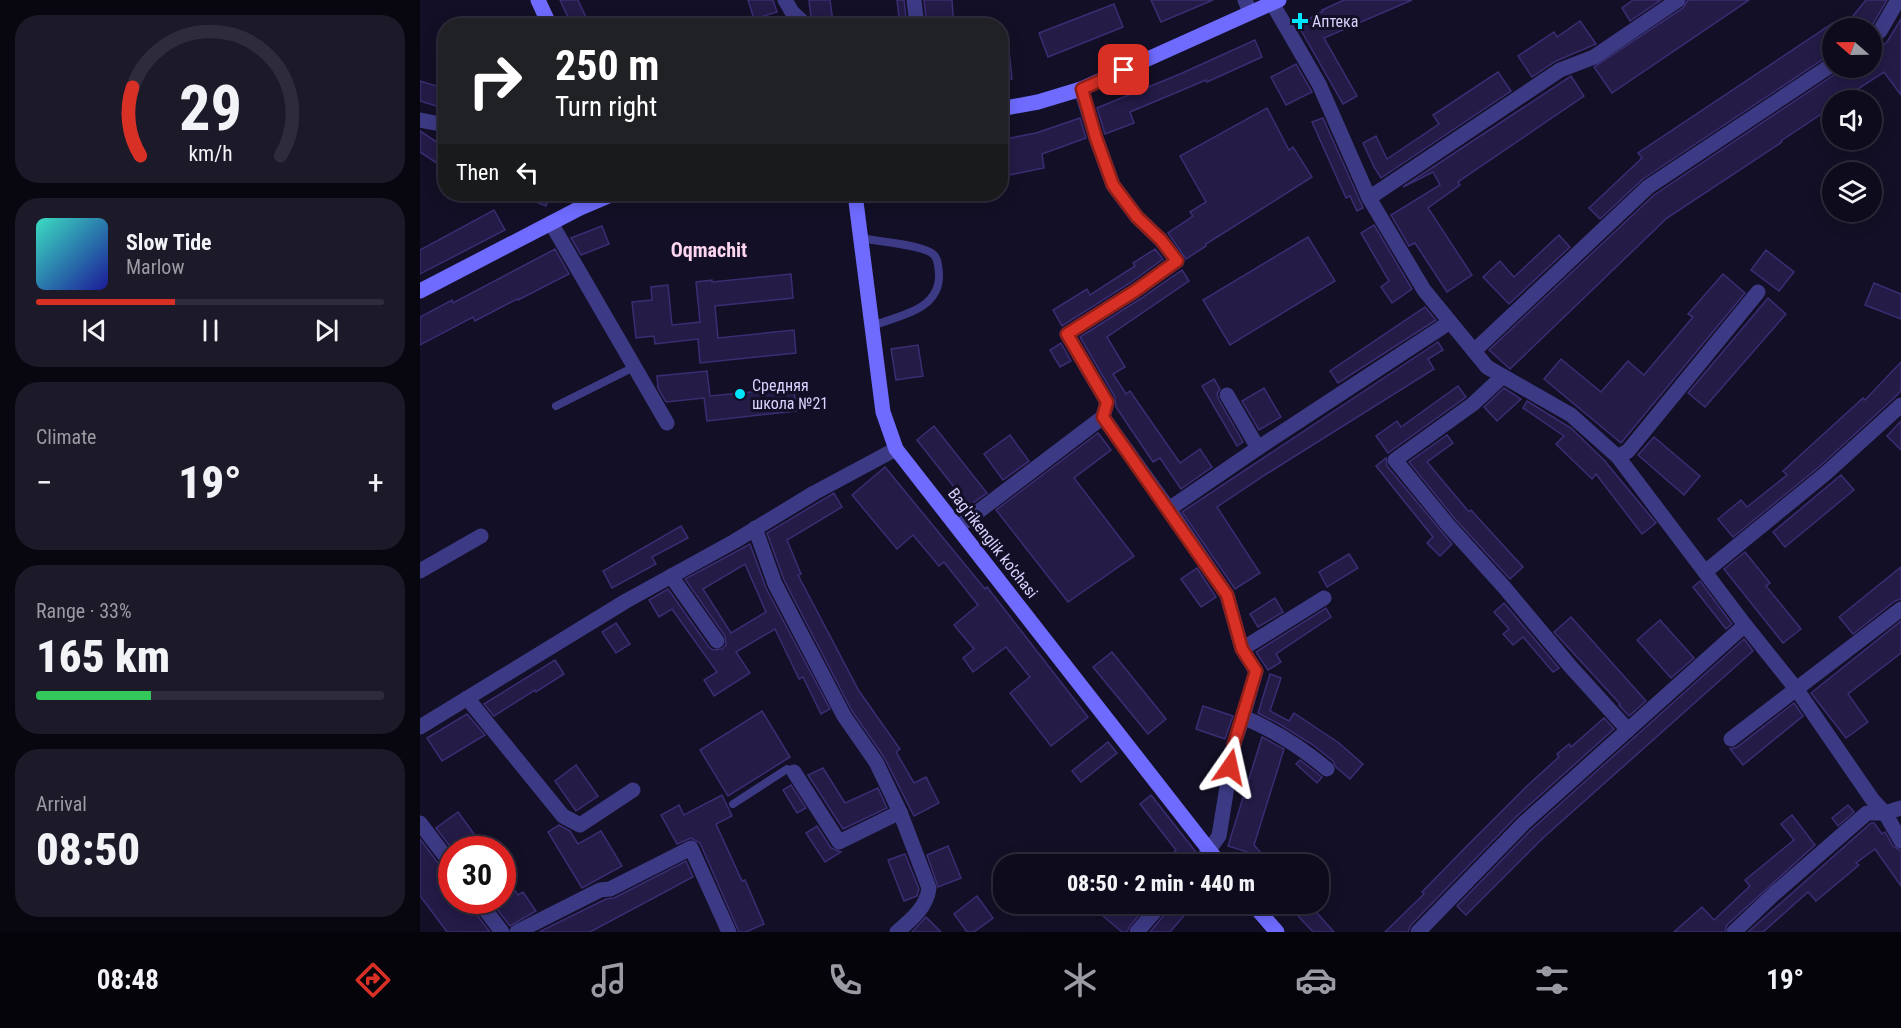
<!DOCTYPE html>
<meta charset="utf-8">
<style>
:root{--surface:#0e0b1c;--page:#1c1929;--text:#f1f3f6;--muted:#9b9ba3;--line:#2e2b3b;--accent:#d93025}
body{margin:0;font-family:"Roboto Condensed",sans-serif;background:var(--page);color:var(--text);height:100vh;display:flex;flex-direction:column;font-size:22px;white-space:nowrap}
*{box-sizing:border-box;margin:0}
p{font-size:20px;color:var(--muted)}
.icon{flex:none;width:33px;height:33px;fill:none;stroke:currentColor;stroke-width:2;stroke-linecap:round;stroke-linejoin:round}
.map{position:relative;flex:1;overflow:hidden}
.drawer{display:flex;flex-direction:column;gap:15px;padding:15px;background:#08060f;width:420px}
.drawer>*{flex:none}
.hud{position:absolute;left:18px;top:18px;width:570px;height:183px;border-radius:24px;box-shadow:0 3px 15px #0003,0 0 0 2px var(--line);background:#202124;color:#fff;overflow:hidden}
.needle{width:39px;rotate:290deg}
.buttons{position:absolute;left:1402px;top:18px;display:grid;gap:12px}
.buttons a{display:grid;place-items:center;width:60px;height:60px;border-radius:50%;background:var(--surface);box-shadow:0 3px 15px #0003,0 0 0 2px var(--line);font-size:30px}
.speed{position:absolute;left:18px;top:836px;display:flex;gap:12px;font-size:30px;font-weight:700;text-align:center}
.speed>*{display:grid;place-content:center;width:78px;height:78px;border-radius:50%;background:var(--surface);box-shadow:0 3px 15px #0003,0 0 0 2px var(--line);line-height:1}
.speed .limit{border:9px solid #d22;background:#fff;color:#111}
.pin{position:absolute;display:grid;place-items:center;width:51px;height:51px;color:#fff;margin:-26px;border-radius:12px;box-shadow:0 3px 9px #0006}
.me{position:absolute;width:66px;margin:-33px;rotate:11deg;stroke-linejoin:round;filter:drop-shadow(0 0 4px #0008)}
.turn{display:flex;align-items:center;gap:21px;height:126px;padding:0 18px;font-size:27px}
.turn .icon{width:78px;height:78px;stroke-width:2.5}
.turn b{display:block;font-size:42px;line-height:51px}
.then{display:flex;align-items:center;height:57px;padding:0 18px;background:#0003;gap:12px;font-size:22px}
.big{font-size:45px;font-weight:800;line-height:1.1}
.drawer .tile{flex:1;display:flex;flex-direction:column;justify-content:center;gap:9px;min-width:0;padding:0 21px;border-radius:24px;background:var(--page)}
.drawer .dial{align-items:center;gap:0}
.dial svg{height:156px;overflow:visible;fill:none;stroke:var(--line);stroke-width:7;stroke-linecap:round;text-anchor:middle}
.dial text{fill:var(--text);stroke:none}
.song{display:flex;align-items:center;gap:18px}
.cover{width:72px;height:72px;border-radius:9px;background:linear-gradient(135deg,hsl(170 70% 55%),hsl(240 70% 35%))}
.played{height:6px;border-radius:3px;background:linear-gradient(90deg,var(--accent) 40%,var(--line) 40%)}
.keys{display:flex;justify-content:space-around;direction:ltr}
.heat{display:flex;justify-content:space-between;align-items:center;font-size:33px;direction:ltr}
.charge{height:9px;border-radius:4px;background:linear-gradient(90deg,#34c759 33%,var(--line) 0)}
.trip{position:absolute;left:573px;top:854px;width:336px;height:60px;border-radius:24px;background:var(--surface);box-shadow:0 3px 15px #0003,0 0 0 2px var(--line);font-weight:800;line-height:60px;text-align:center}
.tab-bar{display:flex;height:96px;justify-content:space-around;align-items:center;background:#06040b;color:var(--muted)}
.tab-bar .icon{width:42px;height:42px}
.tab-bar .active{color:var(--accent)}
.tab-bar b{font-size:27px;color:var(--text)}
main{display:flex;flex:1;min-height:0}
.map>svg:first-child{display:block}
.building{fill:#241b47;stroke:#3b2d73;stroke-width:1.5;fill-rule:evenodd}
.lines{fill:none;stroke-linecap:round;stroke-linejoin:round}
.service{stroke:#3d3a85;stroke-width:8}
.minor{stroke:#3d3a85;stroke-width:15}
.secondary{stroke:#6f6bff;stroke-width:15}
.route-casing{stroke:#8d1f18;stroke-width:15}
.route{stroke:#d93025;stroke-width:10}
.poi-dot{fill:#00e5ff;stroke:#130f26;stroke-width:2}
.labels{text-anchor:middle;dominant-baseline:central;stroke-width:6;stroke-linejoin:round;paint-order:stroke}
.poi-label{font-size:16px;fill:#d9d4ff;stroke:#130f26;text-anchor:start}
.street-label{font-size:16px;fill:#d9d4ff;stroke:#130f26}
.quarter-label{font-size:20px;font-weight:bold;fill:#ffd6f0;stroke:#130f26}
</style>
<main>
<section class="drawer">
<div class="tile dial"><svg viewBox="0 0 100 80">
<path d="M14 69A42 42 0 1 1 86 69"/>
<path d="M14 69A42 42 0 0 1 10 34" stroke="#d93025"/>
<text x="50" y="56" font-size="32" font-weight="700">29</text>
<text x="50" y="72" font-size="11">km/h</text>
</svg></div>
<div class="tile">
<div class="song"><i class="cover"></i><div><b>Slow Tide</b><p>Marlow</p></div></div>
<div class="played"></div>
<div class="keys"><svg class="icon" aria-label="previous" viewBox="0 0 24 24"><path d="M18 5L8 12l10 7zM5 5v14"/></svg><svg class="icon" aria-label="pause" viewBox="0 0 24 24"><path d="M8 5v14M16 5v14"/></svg><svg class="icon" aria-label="next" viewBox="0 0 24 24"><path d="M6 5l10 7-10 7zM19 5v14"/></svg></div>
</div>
<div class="tile"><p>Climate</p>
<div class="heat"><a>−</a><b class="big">19°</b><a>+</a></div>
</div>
<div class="tile"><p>Range · 33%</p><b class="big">165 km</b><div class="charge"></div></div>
<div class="tile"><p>Arrival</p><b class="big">08:50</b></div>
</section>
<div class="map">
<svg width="1481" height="932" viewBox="0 0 1481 932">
<rect width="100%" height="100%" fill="#130f26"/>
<g class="building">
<polygon points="140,0 158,0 170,26 152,26"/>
<polygon points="328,0 353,0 357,12 334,19"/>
<polygon points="389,0 410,0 413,22 396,25 391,17"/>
<polygon points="477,0 484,0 487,26 480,26"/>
<polygon points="504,0 532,0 534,26 507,26"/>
<polygon points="731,0 793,0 741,22"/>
<polygon points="924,0 992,0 904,38 937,96 923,104 878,25 903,11 902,10"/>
<polygon points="1213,0 1241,0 1210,21 1202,8"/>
<polygon points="1268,0 1329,0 1192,93 1174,67 1263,8"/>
<polygon points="1446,0 1467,0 1453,24 1447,28 1423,28"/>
<polygon points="694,4 703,27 628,57 619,33"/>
<polygon points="1481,19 1481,95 1464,72 1421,100 1413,100 1413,106 1361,141 1362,142 1247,218 1090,369 1069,350 1234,195 1418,72 1422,68 1452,68 1452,54 1467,42"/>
<polygon points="1160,21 1176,44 1136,61 1112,77 1098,56 1134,32 1137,37"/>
<polygon points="1413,23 1413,54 1408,56 1223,179 1180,219 1169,208 1222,158 1218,153"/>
<polygon points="580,40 588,40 592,79 580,80"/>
<polygon points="835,40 842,57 787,82 786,80 710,112 714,123 685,134 677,108 760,74"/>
<polygon points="876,64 892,92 866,105 851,77"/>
<polygon points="1078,72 1091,91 961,178 954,167 943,143 956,136 967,159 1019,124 1013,115"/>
<polygon points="1151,76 1164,96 1038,182 1040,185 1008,208 1052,275 1027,292 995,243 989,246 971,215 1020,185 1013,172 983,187"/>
<polygon points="0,81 26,89 26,109 0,101"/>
<polygon points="847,108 869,150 873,147 892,177 786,244 786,246 766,259 748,233 773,216 770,212 786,202 760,156"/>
<polygon points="660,118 666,138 622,154 624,168 580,177 580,140 616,133"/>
<polygon points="903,118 943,208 937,211 930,196 926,198 892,122"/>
<polygon points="0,131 26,148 26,169 0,152"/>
<polygon points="97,194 131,194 126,206"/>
<polygon points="74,210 85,230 0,274 0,250"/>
<polygon points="954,225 992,289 972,303 961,287 969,281 941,233"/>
<polygon points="182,226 189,244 161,255 151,238"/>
<polygon points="1139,235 1150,247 1089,304 1063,277 1080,261 1094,277"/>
<polygon points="888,237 915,281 810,345 783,300"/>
<polygon points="135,249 149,274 98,300 97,299 55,321 53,317 0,345 0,317 32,300 33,303"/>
<polygon points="735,249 743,259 710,283 642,326 633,310 667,289 670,295 715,266 713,263"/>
<polygon points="1346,250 1374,272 1359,291 1331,270"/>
<polygon points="762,270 769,281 687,337 705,367 693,374 706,394 710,391 760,463 780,449 792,467 761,489 740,458 733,462 696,407 695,397 660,337 720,299"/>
<polygon points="371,274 373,298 295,306 298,338 374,330 376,353 280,363 278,339 235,344 234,336 216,338 212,302 232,300 231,287 248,285 252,325 280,322 276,282 292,280 292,282"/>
<polygon points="1303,274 1325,293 1201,443 1124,379 1141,359 1181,392 1208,361 1224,375 1273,317 1268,314"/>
<polygon points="1454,283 1481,294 1481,319 1445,305"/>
<polygon points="1348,298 1366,314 1285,407 1268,393"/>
<polygon points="1005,307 1016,320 918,383 910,371"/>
<polygon points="1018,342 1023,350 1008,359 1014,369 848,473 797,507 840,573 815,589 762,512"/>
<polygon points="641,343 651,361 640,367 630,350"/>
<polygon points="498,345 503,376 476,380 471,349"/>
<polygon points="1481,362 1481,391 1473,399 1399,467 1313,537 1298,519 1321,500 1327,507 1367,475 1363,471 1443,398 1445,400"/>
<polygon points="287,371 290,396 374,388 376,411 287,421 284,398 246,402 238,388 237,376"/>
<polygon points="794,379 800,389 797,394 799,400 823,442 817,446 782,386"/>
<polygon points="1038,386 1046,397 968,453 956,436 977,421 981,427"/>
<polygon points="844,388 861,417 839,430 822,401"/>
<polygon points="1084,388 1101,399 1077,421 1064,407"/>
<polygon points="1107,401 1151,428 1184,460 1236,523 1222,534 1176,474 1172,479 1136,444 1144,436 1103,408"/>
<polygon points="1481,421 1481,450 1467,436"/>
<polygon points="514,426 567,493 549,506 497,440"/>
<polygon points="678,433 691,450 654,478 714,556 648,602 576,510"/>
<polygon points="590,435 609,461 583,480 564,454"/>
<polygon points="1027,435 1033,443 1007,462 1049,512 1051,510 1103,567 1090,579 1035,519 989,462"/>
<polygon points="1234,437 1280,476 1264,495 1218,455"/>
<polygon points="966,458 967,466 1032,544 1020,556 1007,543 1013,537 956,466"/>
<polygon points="465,467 565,589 567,587 668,717 631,746 590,693 610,677 586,647 553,672 543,658 554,649 534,625 558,605 524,562 519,566 493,535 477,549 432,495"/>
<polygon points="1421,475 1434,490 1365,547 1353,532"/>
<polygon points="414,493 422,507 367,540 381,574 378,575 439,691 480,749 476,752 494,783 506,777 519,803 494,816 464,757 432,711 364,580 347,533"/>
<polygon points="261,526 268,538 232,557 236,564 192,588 183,571"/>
<path d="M330 544 346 588 410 709 401 714 383 677 379 679 355 629 316 652 330 673 294 696 284 680 297 672 252 609 239 617 229 600 248 589 289 647 293 650 302 649 306 645 305 636 265 579ZM325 564 346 612 311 633 283 589Z"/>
<polygon points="1325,552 1350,583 1346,586 1381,629 1363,643 1304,569"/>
<polygon points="929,554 938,568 907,587 899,572"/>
<polygon points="1481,567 1481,599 1475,601 1433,634 1419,617"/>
<polygon points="777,568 796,597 781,607 761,579"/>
<polygon points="1280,581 1312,624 1306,629 1273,587"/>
<polygon points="855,598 863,612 838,627 830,614"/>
<polygon points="1084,603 1139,668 1133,672 1103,637 1093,645 1083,634 1089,629 1074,612"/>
<polygon points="906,608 911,617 856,654 861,662 848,670 836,652"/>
<polygon points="1151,617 1226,701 1209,716 1199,705 1200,704 1134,632"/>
<polygon points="1240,620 1274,658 1251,678 1217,640"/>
<polygon points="1481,621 1481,653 1428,694 1448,722 1426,738 1391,693"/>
<polygon points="196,623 210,644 196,653 182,632"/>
<polygon points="1324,639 1333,651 1124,837 1046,915 1037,906 1111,830"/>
<polygon points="692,652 746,719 728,734 673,667"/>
<polygon points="135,660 144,674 116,692 115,690 74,716 64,704"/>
<polygon points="850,674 861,678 850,711 869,721 874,713 919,743 943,764 930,779 916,767 913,761 893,745 861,725 838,713"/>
<polygon points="1374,703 1383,716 1323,765 1310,749 1317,747"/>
<polygon points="783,706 813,716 805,739 776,729"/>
<polygon points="342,711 370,757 308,796 280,750"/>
<polygon points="47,714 65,735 22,761 7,738"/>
<polygon points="1184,718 1194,729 1097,816 991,925 988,932 965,932 1004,894 1002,892 1041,852 1108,785 1139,757 1137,754 1149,744 1151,747"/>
<polygon points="842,737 864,749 834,845 851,864 823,864 834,854 808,846"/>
<polygon points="688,742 697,753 661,782 652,771"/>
<polygon points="880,760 902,777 897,783 876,764"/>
<polygon points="156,765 178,796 156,811 135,781"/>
<polygon points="403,768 425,803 458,788 467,808 423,829 388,775"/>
<polygon points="371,785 386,808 377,813 363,790"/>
<polygon points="302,795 312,816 296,824 322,881 325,880 344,924 326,932 319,932 280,843 271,838 257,844 241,815 259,805 264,815"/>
<polygon points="731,795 776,852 769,864 743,864 756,850 720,804"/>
<polygon points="1428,805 1434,812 1418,826 1412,818"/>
<polygon points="38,812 65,849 32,849 16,828"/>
<polygon points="1372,815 1395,845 1307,925 1305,932 1254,932 1282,907 1294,920 1330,886 1325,880 1374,840 1361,824"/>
<polygon points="1451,823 1454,823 1462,834 1465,832 1473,846 1481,851 1481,886 1455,849 1436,863 1439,865 1396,901 1388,892 1343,932 1328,932"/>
<polygon points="139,825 150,831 158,844 181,831 202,866 162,888 128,832"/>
<polygon points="397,826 411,848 421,852 405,862 386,833"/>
<polygon points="0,839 24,871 32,877 32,900 48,900 50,906 70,932 27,932 7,905 0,896"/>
<polygon points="528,846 541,878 518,887 507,855"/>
<polygon points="485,854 499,889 497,896 484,901 468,860"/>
<polygon points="266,861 273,877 170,932 119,932 186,899 194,898"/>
<polygon points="82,873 98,895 103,892 116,911 90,926 70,900 82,900"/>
<polygon points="557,896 573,918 554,932 547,932 534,914"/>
<polygon points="694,903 729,903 710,926 707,932 702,932 683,916"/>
<polygon points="752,903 775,903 750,932 730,932 749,909"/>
<polygon points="866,903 888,903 914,932 893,932"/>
<polygon points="506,917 521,932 492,932"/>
</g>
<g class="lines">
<g class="service">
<path d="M441 238C460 242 495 244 510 252 518 256 518 265 519 273 521 310 480 315 452 326"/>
<polyline points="136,406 214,367"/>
<polyline points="313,804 367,769 374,772"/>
</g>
<g class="minor">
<polyline points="365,0 372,12 387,26"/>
<polyline points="494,0 497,26"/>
<polyline points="825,0 830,12"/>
<polyline points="852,3 899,84 949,198 1004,290 1067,367 1151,415 1198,457 1325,625 1377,690 1452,799 1465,813 1481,841"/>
<polyline points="1452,37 1460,31 1478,0"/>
<polyline points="661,89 676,138 693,185 717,217 741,240 757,261 715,291 647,334 687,402 683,417"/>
<polyline points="0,120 26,125"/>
<polyline points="949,198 1140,70 1174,57 1258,0"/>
<polyline points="131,223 247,423"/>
<polyline points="1054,351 1228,187 1413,64"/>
<polyline points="1083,376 1053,404 975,460 1028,525 1084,587 1150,666 1208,730"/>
<polyline points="807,395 838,448"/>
<polyline points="1198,457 1208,451 1338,292"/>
<polyline points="538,527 683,417 749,509"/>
<polyline points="335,528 355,584 424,716 456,762 480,812"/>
<polyline points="0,571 61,536"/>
<polyline points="1285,572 1405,474 1481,405"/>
<polyline points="251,576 297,641"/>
<polyline points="822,649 807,595 749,509 835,450 1030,322"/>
<polyline points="47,698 143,816 160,825 213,790"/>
<polyline points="823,717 836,671 822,649 904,598"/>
<polyline points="0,727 206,601 315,541 394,493 476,449"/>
<polyline points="1311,739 1481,609"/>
<path d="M374 772 419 842 480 812 509 888C507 907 491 920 477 932"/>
<polyline points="0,823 32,865"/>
<path d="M779 864 799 836 814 744 823 717C854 730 881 747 907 769"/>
<polyline points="58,900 82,932"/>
<polyline points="97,932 180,890 190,889 271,848 309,932"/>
<polyline points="717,932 742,903"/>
<polyline points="998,932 1104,823 1325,625"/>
<polyline points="1314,932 1355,893 1447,813 1465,813 1481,808"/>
</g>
<g class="secondary">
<polyline points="118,0 130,26"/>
<polyline points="580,109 618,102 661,89 859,0"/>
<polyline points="435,194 463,412 476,449 800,864"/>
<polyline points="0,291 160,208 193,194"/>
<polyline points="832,903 857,932"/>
</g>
</g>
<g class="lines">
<defs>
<polyline id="route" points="704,70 662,89 676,138 693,185 717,217 741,240 757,261 715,291 647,334 687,402 683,417 807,595 822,649 836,671 814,744 810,767"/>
</defs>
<use href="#route" class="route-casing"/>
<use href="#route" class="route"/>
</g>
<g class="poi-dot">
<path d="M877 12h6v6h6v6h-6v6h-6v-6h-6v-6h6z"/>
<circle cx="320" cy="394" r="6"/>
</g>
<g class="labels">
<g class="poi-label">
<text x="892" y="21">Аптека</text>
<text x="332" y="385">Средняя<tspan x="332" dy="18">школа №21</tspan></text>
</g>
<g class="street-label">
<text transform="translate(573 543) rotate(52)">Bag'rikenglik ko'chasi</text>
</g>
<g class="quarter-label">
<text x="289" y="250">Oqmachit</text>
</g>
</g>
</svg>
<div class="buttons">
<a><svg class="needle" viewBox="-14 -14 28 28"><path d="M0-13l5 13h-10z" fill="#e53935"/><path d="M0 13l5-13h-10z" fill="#9b9ba3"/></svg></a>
<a><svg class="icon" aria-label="sound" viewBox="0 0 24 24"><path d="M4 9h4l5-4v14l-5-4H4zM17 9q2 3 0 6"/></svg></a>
<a><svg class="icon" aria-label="layers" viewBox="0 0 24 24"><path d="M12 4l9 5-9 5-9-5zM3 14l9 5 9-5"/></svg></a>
</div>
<div class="speed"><div class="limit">30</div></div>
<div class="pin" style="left:704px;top:70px;background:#d93025"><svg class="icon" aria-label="arrive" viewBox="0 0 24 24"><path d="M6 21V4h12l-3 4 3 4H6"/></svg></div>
<svg class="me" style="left:810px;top:767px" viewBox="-20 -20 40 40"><path d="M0-17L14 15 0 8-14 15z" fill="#d93025" stroke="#fff" stroke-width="4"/></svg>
<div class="trip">08:50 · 2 min · 440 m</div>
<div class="hud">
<div class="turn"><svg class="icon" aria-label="right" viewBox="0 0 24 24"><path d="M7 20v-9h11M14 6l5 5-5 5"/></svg><div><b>250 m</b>Turn right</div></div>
<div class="then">Then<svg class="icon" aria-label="left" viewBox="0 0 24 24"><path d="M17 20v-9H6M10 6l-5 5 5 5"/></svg></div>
</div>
</div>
</main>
<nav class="tab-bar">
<b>08:48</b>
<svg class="icon active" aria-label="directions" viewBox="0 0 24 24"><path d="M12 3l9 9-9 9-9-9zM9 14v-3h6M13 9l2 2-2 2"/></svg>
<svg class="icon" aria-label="music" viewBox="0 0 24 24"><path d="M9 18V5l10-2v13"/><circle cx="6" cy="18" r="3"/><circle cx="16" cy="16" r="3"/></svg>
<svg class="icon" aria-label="phone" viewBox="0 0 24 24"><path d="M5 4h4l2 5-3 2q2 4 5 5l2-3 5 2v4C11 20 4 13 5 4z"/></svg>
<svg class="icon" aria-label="climate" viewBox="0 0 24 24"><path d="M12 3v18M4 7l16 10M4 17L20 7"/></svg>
<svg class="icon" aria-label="car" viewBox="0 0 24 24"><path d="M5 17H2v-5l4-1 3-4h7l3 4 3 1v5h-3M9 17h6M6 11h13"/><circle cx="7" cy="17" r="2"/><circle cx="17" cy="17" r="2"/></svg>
<svg class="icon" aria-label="filters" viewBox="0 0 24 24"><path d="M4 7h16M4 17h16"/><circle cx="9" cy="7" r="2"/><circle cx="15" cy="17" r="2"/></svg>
<b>19°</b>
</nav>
